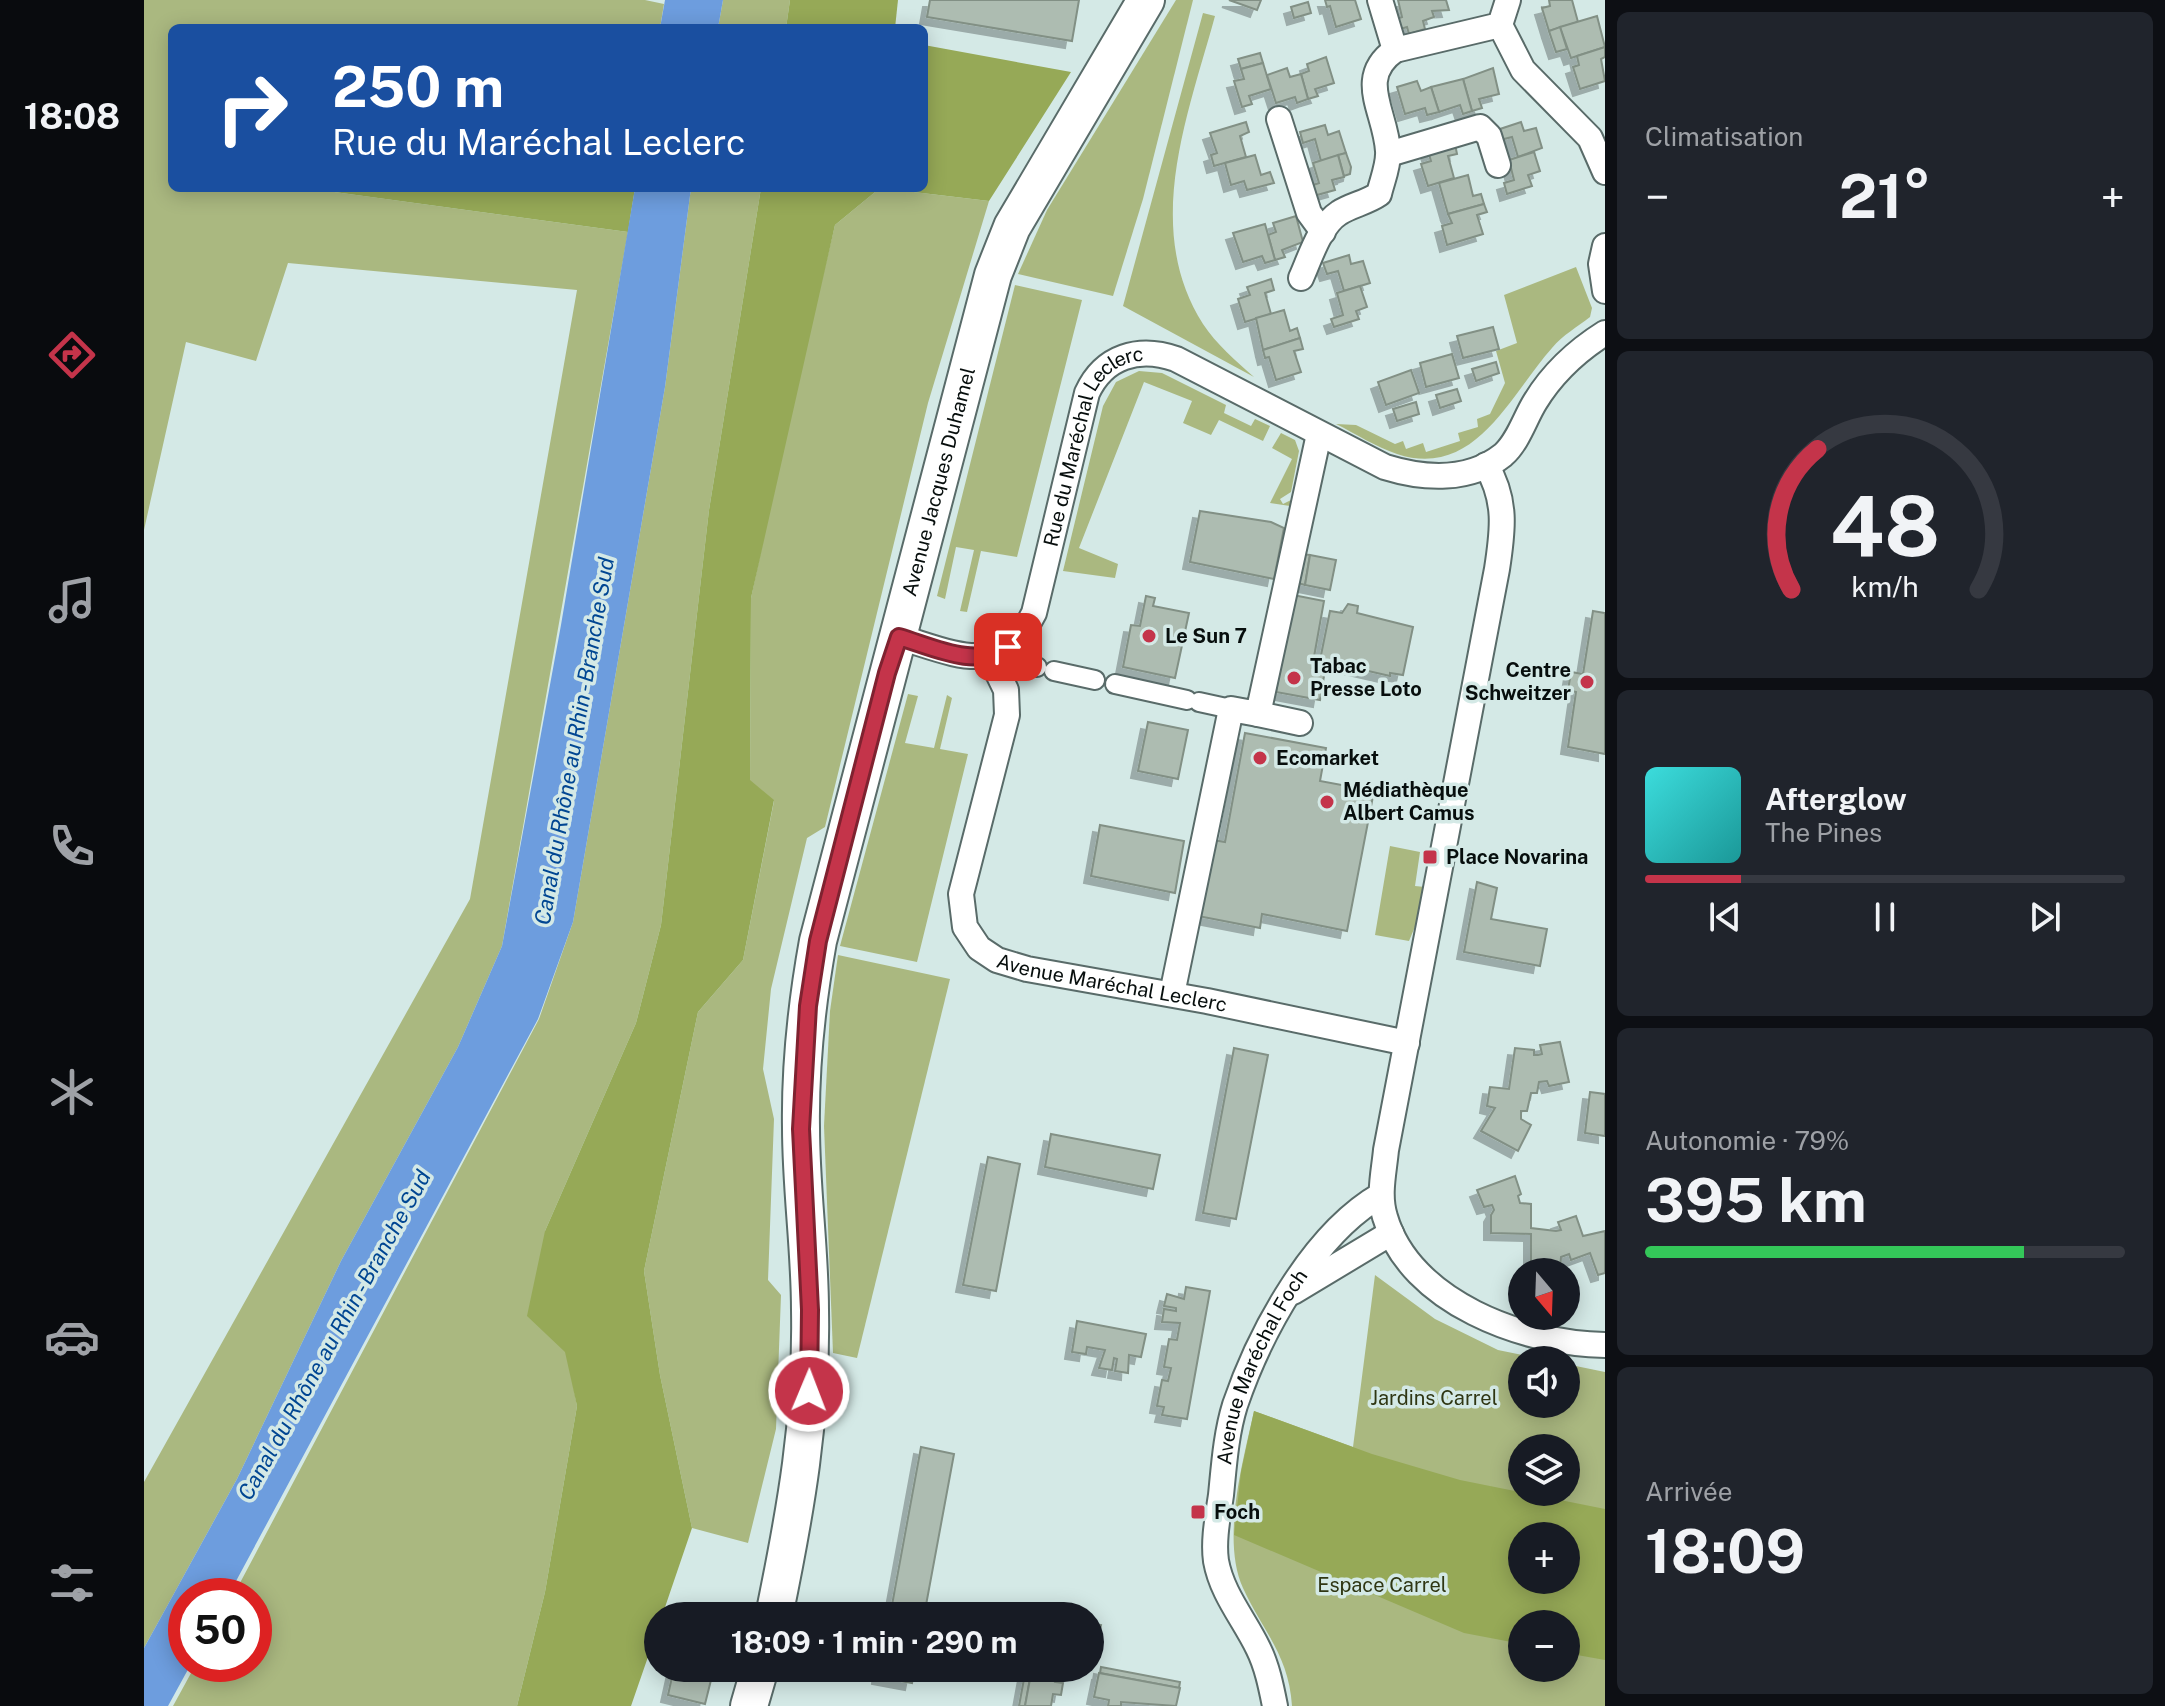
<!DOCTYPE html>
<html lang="fr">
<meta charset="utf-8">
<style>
:root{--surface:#171b24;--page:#20242c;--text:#f1f3f6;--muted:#9ea1a6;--line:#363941;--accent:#c4344a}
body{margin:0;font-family:"Public Sans",sans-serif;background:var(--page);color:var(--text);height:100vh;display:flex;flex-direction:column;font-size:30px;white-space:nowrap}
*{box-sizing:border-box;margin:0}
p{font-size:26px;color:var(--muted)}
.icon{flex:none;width:44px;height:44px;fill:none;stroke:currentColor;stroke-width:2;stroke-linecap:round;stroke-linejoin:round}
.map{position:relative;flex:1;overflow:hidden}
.sheet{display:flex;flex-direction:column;gap:12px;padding:12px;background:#0d0f14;width:560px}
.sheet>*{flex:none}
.guide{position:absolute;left:24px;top:24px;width:760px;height:168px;border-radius:12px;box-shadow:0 4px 20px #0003;background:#1a4fa0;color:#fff;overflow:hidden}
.needle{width:52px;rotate:161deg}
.tools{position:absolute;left:1364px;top:1258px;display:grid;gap:16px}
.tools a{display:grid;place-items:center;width:72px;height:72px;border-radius:50%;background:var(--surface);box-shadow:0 4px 20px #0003;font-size:40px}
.speed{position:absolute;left:24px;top:1578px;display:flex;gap:16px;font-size:40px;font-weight:700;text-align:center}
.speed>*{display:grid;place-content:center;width:104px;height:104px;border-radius:50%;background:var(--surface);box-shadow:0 4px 20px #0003;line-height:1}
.speed .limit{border:12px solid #d22;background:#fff;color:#111}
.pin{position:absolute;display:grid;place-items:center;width:68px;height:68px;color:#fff;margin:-34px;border-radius:16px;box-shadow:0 4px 12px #0006}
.me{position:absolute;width:88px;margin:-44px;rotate:1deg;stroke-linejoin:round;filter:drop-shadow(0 0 6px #0008)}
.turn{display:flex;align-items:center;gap:28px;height:168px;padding:0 32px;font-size:36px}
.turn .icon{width:104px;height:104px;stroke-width:2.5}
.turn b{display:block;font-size:56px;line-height:68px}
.big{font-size:60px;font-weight:700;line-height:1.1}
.sheet .card{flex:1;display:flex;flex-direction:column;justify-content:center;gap:12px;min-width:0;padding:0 28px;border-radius:12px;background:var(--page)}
.sheet .dial{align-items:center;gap:0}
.dial svg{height:208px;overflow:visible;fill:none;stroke:var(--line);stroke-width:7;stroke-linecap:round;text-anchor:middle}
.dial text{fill:var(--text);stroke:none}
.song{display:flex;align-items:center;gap:24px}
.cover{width:96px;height:96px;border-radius:12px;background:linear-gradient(135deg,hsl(180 70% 55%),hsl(180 70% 35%))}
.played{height:8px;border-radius:4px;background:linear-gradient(90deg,var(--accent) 20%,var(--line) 20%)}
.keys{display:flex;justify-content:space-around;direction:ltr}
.heat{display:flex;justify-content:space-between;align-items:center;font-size:44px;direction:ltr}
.charge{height:12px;border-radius:6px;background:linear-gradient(90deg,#34c759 79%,var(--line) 0)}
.trip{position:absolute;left:500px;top:1602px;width:460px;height:80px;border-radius:40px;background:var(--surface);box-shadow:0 4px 20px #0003;font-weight:700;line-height:80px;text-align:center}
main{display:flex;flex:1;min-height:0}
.menu{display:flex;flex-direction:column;width:144px;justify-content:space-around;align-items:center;background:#090b0e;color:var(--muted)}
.menu .icon{width:56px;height:56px}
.menu .active{color:var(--accent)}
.menu b{font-size:36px;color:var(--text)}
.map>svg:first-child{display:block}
.green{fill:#aab880;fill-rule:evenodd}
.forest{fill:#96a957;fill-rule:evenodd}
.water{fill:#6d9dde}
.building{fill:#adbcb1;stroke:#829085;stroke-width:2;filter:url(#shadow)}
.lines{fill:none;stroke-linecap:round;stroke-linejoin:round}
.pedestrian-casing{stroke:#596b69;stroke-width:22}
.minor-casing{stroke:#596b69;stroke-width:28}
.secondary-casing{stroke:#596b69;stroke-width:40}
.pedestrian{stroke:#fff;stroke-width:18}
.minor{stroke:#fff;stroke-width:24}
.secondary{stroke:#fff;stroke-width:36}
.route-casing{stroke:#7f2230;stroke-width:20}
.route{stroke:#c4344a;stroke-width:14}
.poi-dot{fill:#c4344a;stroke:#d4e9e6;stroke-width:3}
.labels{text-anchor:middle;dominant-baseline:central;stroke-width:7;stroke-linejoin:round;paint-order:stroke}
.street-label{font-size:20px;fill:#070e0d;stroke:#d4e9e6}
.poi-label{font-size:20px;font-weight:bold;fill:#070e0d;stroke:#d4e9e6;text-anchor:start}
.park-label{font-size:20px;fill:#2f3613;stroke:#d4e9e6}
.water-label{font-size:22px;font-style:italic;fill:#004692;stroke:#d4e9e6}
</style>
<main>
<nav class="menu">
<b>18:08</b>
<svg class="icon active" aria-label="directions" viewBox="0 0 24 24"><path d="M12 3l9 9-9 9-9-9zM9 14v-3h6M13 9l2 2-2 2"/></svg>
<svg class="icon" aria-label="music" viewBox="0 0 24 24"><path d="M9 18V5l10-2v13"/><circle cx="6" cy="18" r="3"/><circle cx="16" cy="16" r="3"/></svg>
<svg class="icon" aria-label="phone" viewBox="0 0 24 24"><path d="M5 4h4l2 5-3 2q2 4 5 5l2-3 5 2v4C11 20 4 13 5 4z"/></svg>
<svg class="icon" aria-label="climate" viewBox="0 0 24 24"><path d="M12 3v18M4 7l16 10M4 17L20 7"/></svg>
<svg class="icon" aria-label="car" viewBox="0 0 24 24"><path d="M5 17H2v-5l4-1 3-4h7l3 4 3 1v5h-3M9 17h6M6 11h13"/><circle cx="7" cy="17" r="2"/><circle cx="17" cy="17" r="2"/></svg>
<svg class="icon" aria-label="filters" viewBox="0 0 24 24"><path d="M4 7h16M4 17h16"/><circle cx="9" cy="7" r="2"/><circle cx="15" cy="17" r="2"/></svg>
</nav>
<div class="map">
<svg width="1461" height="1706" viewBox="0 0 1461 1706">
<defs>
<filter id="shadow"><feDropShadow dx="-7" dy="7" stdDeviation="0" flood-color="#0004"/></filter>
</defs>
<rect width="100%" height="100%" fill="#d4e9e6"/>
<g class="green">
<polygon points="0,0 501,0 520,4 516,28 28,28 28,188 161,188 484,232 358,946 314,1047 197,1261 93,1479 0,1648 0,1482 326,899 433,290 144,263 112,361 42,342 0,530"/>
<polygon points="579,0 646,0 642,28 574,28"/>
<polygon points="1032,0 1049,0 999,199 969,296 874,274 903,210"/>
<path d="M1059 13 1071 16C1044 115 998 228 1059 324 1072 344 1092 361 1110 377L979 306Z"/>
<polygon points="547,188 617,188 565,510 517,925 492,1023 401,1231 433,1406 401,1592 373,1706 29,1706 52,1664 110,1664 110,1596 89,1596 395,1019 429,922 521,387"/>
<polygon points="736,188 845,201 784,403 681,827 663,838 627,989 619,1069 630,1119 624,1280 637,1295 632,1429 604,1543 548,1528 516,1375 500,1271 554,1012 599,960 630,801 606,781 607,598 647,409 691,225"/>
<path d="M1432 267 1448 308 1446 317C1433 327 1419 335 1408 348 1366 395 1331 480 1253 454 1232 447 1212 434 1192 424L1212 425 1251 444 1259 441 1262 449 1279 443 1282 452 1316 441 1314 433 1334 427 1333 419 1346 414 1361 383 1352 351 1373 343 1360 295Z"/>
<polygon points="871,285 938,300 873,557 837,551 823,612 816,611 830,550 812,547 801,599 793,596"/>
<polygon points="995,371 1018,373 1082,405 1080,413 1107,426 1111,419 1126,426 1119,441 1075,420 1067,435 1039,423 1048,401 1000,382 935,548 974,564 971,578 919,571 959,406 972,382"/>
<polygon points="1137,433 1151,440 1155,451 1147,492 1136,499 1139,504 1147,500 1146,506 1126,503 1148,459 1128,448"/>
<polygon points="764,694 774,696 761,743 790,748 803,695 808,698 796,749 824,754 773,962 696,946"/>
<polygon points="1246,846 1276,852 1271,886 1281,887 1275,917 1265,941 1231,935"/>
<polygon points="694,955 806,979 713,1358 689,1353 680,1126 686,1011"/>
<path d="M1231 1275 1291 1319 1354 1350 1403 1360H1378V1404H1422V1364L1461 1372V1706H1148C1145 1655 1118 1630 1099 1588 1077 1539 1099 1462 1110 1411L1209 1447ZM1378 1448H1422V1492H1378ZM1378 1536H1422V1580H1378ZM1378 1624H1422V1668H1378Z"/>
</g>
<g class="forest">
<polygon points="646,0 754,0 751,28 642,28"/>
<polygon points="780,45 927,72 845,201 736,188 691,225 607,598 606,780 630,800 599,960 554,1012 500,1271 516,1375 548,1528 518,1616 514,1616 514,1628 487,1706 373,1706 401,1592 433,1406 421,1352 383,1316 401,1231 492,1023 517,925 565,510 617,188 780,188"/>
<polygon points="161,188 491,188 484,232"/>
<path d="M1110 1411 1228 1454 1316 1480 1461 1509V1660L1422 1653V1624H1378V1644L1320 1633 1090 1535 1097 1472ZM1422 1536V1580H1378V1536Z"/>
</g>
<g class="water">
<polygon points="521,0 579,0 574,28 516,28"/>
<polygon points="491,188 547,188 521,387 429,922 394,1019 84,1596 42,1596 42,1664 47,1664 24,1706 0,1706 0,1648 93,1479 197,1261 314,1047 358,946 417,625"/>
</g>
<g class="building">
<polygon points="786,0 935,0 928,41 783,17"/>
<polygon points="1085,0 1117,0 1113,10"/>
<polygon points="1181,0 1211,0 1217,19 1192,27 1186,6 1183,7"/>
<polygon points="1254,0 1302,0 1305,10 1288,11 1290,17 1279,21 1281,29 1265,34 1263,27 1253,30 1249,20 1258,17"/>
<polygon points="1405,0 1428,0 1434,22 1405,31 1398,8 1406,6"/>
<polygon points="1164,2 1167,13 1150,18 1147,7"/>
<polygon points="1453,16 1461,47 1427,58 1416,27"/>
<polygon points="1416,27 1423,49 1412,52 1405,31"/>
<polygon points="1461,47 1461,57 1457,59 1461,81 1436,89 1429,67 1435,65 1433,56"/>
<polygon points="1116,53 1119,63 1097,69 1094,59"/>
<polygon points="1182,57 1190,83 1171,89 1174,96 1164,99 1157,74 1165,71 1163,64"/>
<polygon points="1119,63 1127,89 1105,96 1108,104 1098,107 1090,81 1100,79 1097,69"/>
<polygon points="1143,68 1146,77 1157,74 1164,99 1153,103 1151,97 1132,103 1123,75"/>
<polygon points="1349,68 1355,94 1335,99 1338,108 1328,111 1319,79"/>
<polygon points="1319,79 1328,111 1319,114 1316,105 1295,112 1287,87"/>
<polygon points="1273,81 1277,91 1287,87 1295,112 1283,115 1281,108 1261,114 1253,87"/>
<polygon points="1102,122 1105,132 1096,136 1102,157 1070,166 1067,155 1073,153 1066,133"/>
<polygon points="1377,122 1380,131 1392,128 1398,148 1374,157 1368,137 1356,140 1353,130"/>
<polygon points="1181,125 1184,135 1195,131 1202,153 1177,161 1171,139 1159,143 1156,132"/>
<polygon points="1311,144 1313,154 1304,156 1310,178 1284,186 1277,164 1287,161 1284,151"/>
<polygon points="1390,152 1396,171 1384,175 1388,186 1363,194 1360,183 1370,180 1365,160"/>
<polygon points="1202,153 1207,167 1206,174 1200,176 1194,155"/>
<polygon points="1111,155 1117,175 1126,172 1130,183 1103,190 1100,181 1087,185 1081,163"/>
<polygon points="1194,155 1200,177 1188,180 1191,190 1166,197 1163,187 1175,183 1169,163"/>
<polygon points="1324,175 1329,196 1337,194 1340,204 1304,214 1295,183"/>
<polygon points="1340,204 1343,212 1333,215 1339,234 1303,245 1298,226 1308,223 1304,214"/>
<polygon points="1152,216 1159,242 1138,250 1141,257 1131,260 1124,235 1132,232 1129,223"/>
<polygon points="1121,224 1131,260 1121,263 1118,256 1099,262 1089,233"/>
<polygon points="1205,255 1207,264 1219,261 1226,283 1200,291 1194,271 1183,274 1179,263"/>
<polygon points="1127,279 1130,290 1121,293 1127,314 1101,322 1094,299 1106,295 1103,287"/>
<polygon points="1216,286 1223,307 1212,311 1215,319 1190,327 1187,319 1199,315 1193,293"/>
<polygon points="1140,310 1146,331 1153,328 1156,338 1119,350 1112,318"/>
<polygon points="1349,327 1355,349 1319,358 1313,336"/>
<polygon points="1156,338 1159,349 1150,351 1157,372 1132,380 1125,357 1121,358 1119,350"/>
<polygon points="1308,354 1315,378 1282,387 1276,363"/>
<polygon points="1352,362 1355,373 1332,381 1328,369"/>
<polygon points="1267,370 1275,393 1242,405 1234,382"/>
<polygon points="1313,389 1317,401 1296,408 1292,395"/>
<polygon points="1272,402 1275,414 1253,421 1249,409"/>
<polygon points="1056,511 1127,522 1140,528 1130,579 1046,562"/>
<polygon points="1159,554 1166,555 1161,585 1154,583"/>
<polygon points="1166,555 1192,560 1186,590 1161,585"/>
<polygon points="1149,595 1180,601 1168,668 1181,670 1176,700 1132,692"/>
<polygon points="1002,596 1011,598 1009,606 1045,613 1031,678 979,667 987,625 996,626"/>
<polygon points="1204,604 1214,606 1213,613 1269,627 1259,675 1246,673 1246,676 1176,660 1186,611 1198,613"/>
<polygon points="1449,611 1461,613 1461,754 1424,747 1432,692 1424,690 1427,672 1439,674"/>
<polygon points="1004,722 1044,730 1034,779 994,771"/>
<polygon points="1101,733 1182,748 1176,781 1230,791 1203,931 1118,914 1116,928 1054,916 1069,840 1081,842"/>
<polygon points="956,825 1040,841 1031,893 947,876"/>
<polygon points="1333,882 1353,888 1347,919 1403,929 1396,966 1320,952"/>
<polygon points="1416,1042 1425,1082 1405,1086 1403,1081 1395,1082 1393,1093 1387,1093 1383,1111 1377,1111 1377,1119 1387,1125 1374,1151 1337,1131 1351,1108 1343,1106 1346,1087 1365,1089 1371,1048 1390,1050 1390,1055 1394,1055 1398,1054 1396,1045"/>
<polygon points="1090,1048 1124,1055 1092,1219 1059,1213"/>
<polygon points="1446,1092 1461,1094 1461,1136 1441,1133"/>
<polygon points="907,1134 1016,1155 1009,1189 901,1167"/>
<polygon points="844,1157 876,1164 852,1291 819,1285"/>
<polygon points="1371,1176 1377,1194 1374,1196 1376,1203 1387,1204 1387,1228 1412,1231 1417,1230 1414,1222 1432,1216 1439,1236 1461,1231 1461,1273 1454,1275 1446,1253 1427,1260 1425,1254 1417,1257 1416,1270 1387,1269 1387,1234 1347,1233 1347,1215 1350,1210 1348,1205 1340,1207 1333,1190"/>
<polygon points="1042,1287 1066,1291 1043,1419 1018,1415 1020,1407 1013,1406 1018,1380 1024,1381 1027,1368 1020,1367 1025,1339 1033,1340 1036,1323 1018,1322 1020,1309 1032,1311 1032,1308 1020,1306 1023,1294 1040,1299"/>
<polygon points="933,1321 1002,1334 997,1357 985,1355 984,1373 971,1371 973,1359 970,1358 968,1370 955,1368 961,1350 943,1347 942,1354 928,1352"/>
<polygon points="777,1447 810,1454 780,1616 746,1616"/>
<polygon points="880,1604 944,1616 910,1616 879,1610"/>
<polygon points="946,1623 957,1625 952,1649 946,1648"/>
<polygon points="957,1667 1036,1682 1035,1688 956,1673"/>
<polygon points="530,1668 570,1668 561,1704 524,1695"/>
<polygon points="736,1668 771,1668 768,1683 735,1677"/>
<polygon points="882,1668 888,1668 881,1706 875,1706"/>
<polygon points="888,1668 914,1668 911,1682 919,1683 917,1695 909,1694 907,1706 881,1706"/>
<polygon points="955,1673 1036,1688 1032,1706 977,1702 977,1706 964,1706 965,1700 950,1697"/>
</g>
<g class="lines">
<defs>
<g id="pedestrian">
<polyline points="846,657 893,667"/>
<polyline points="910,671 951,680"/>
<polyline points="971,684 1043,700"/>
<polyline points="1055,702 1087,709"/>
</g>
<g id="minor">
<polyline points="1236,0 1251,50"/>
<polyline points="1356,25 1379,70 1446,138 1461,172"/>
<polyline points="1135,119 1165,213 1179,232"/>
<polyline points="1245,154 1336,127 1345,136 1354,165"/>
<polyline points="1461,246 1457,264 1461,291"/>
<path d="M1157 278C1166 258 1176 225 1195 213 1207 205 1222 203 1235 194 1238 181 1245 165 1244 151 1242 112 1211 78 1251 50L1356 25 1364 0"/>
<path d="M1342 465C1363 500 1359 530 1353 569L1242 1150C1240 1172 1234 1195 1241 1217 1266 1303 1381 1344 1461 1345"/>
<path id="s1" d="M755 637C812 654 857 679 890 613L943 393C960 356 995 346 1032 359L1241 467C1280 479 1325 482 1359 455 1374 442 1381 418 1391 402 1408 374 1434 350 1461 333"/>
<path id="s2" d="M846 657 862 690 863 715 817 894 821 927 835 948 853 960 883 969 1063 1001 1263 1043"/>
<polyline points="1114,714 1156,723"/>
<polyline points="1028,994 1087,709 1114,714 1175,434"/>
<polyline points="1149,1292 1247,1233"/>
<path id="s3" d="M1131 1706C1127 1686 1123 1666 1114 1648 1100 1619 1078 1594 1072 1561 1069 1540 1074 1516 1077 1495 1080 1465 1082 1434 1091 1405 1116 1332 1169 1234 1237 1195"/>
</g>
<g id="secondary">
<path id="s4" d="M630 1616C652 1509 668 1420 666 1310 666 1249 657 1189 657 1128 656 1066 663 1002 674 941L849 275 868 227 1002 0"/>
<polyline points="605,1706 616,1668"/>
</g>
</defs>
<use href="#pedestrian" class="pedestrian-casing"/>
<use href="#minor" class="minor-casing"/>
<use href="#secondary" class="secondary-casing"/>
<use href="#pedestrian" class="pedestrian"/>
<use href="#minor" class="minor"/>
<use href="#secondary" class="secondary"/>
</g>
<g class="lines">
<defs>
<path id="route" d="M665 1391 666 1310 657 1129 664 1006 674 941 743 673 755 637C789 647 831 669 864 647"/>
</defs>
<use href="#route" class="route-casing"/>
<use href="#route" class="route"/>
</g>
<g class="poi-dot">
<circle cx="1005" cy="636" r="8"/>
<circle cx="1150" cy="678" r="8"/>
<circle cx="1443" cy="682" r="8"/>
<circle cx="1116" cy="758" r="8"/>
<circle cx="1183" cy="802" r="8"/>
<rect x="1278" y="849" width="16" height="16" rx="4"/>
<rect x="1046" y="1504" width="16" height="16" rx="4"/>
</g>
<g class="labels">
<g class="street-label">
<text stroke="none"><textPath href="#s1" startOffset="340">Rue du Maréchal Leclerc</textPath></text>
<text stroke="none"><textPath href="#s4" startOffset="1154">Avenue Jacques Duhamel</textPath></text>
<text stroke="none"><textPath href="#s2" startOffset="444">Avenue Maréchal Leclerc</textPath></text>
<text stroke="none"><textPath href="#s3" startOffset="360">Avenue Maréchal Foch</textPath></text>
</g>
<g class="poi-label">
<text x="1021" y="636">Le Sun 7</text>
<text x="1166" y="666">Tabac<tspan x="1166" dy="23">Presse Loto</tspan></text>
<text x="1427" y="670" text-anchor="end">Centre<tspan x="1427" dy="23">Schweitzer</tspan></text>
<text x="1132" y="758">Ecomarket</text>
<text x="1199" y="790">Médiathèque<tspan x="1199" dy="23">Albert Camus</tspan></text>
<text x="1302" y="857">Place Novarina</text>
<text x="1070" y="1512">Foch</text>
</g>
<g class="park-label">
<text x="1290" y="1398">Jardins Carrel</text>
<text x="1238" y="1585">Espace Carrel</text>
</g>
<g class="water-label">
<text transform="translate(430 741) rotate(-80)">Canal du Rhône au Rhin - Branche Sud</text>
<text transform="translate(190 1335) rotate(-61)">Canal du Rhône au Rhin - Branche Sud</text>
</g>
</g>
</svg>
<div class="tools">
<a><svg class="needle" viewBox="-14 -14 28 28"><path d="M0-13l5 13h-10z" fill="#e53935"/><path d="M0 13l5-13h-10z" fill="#9ea1a6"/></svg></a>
<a><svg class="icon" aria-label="sound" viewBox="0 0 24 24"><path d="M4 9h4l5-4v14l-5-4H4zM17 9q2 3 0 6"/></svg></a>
<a><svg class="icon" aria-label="layers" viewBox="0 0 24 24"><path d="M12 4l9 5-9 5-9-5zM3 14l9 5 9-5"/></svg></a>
<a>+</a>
<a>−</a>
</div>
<div class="speed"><div class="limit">50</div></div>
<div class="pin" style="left:864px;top:647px;background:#d93025"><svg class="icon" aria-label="arrive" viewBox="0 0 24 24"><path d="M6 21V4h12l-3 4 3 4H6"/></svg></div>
<svg class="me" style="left:665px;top:1391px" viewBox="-20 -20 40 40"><circle r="17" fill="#c4344a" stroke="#fff" stroke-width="3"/><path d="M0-11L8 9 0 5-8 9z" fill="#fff"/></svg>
<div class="trip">18:09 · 1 min · 290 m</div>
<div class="guide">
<div class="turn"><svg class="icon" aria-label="right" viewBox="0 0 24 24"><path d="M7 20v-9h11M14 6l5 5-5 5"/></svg><div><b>250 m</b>Rue du Maréchal Leclerc</div></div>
</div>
</div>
<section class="sheet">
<div class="card"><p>Climatisation</p>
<div class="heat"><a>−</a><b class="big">21°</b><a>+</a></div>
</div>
<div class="card dial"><svg viewBox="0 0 100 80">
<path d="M14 69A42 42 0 1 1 86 69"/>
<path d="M14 69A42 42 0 0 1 24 15" stroke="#c4344a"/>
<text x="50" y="56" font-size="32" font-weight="700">48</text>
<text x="50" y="72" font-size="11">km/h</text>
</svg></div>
<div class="card">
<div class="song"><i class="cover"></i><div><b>Afterglow</b><p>The Pines</p></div></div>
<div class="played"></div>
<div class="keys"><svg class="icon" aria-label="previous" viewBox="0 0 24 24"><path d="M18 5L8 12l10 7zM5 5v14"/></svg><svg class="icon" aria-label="pause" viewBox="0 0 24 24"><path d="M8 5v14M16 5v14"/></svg><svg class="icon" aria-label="next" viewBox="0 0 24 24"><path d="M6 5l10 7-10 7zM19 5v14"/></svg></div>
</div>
<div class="card"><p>Autonomie · 79%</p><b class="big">395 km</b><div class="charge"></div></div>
<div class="card"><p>Arrivée</p><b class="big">18:09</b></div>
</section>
</main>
